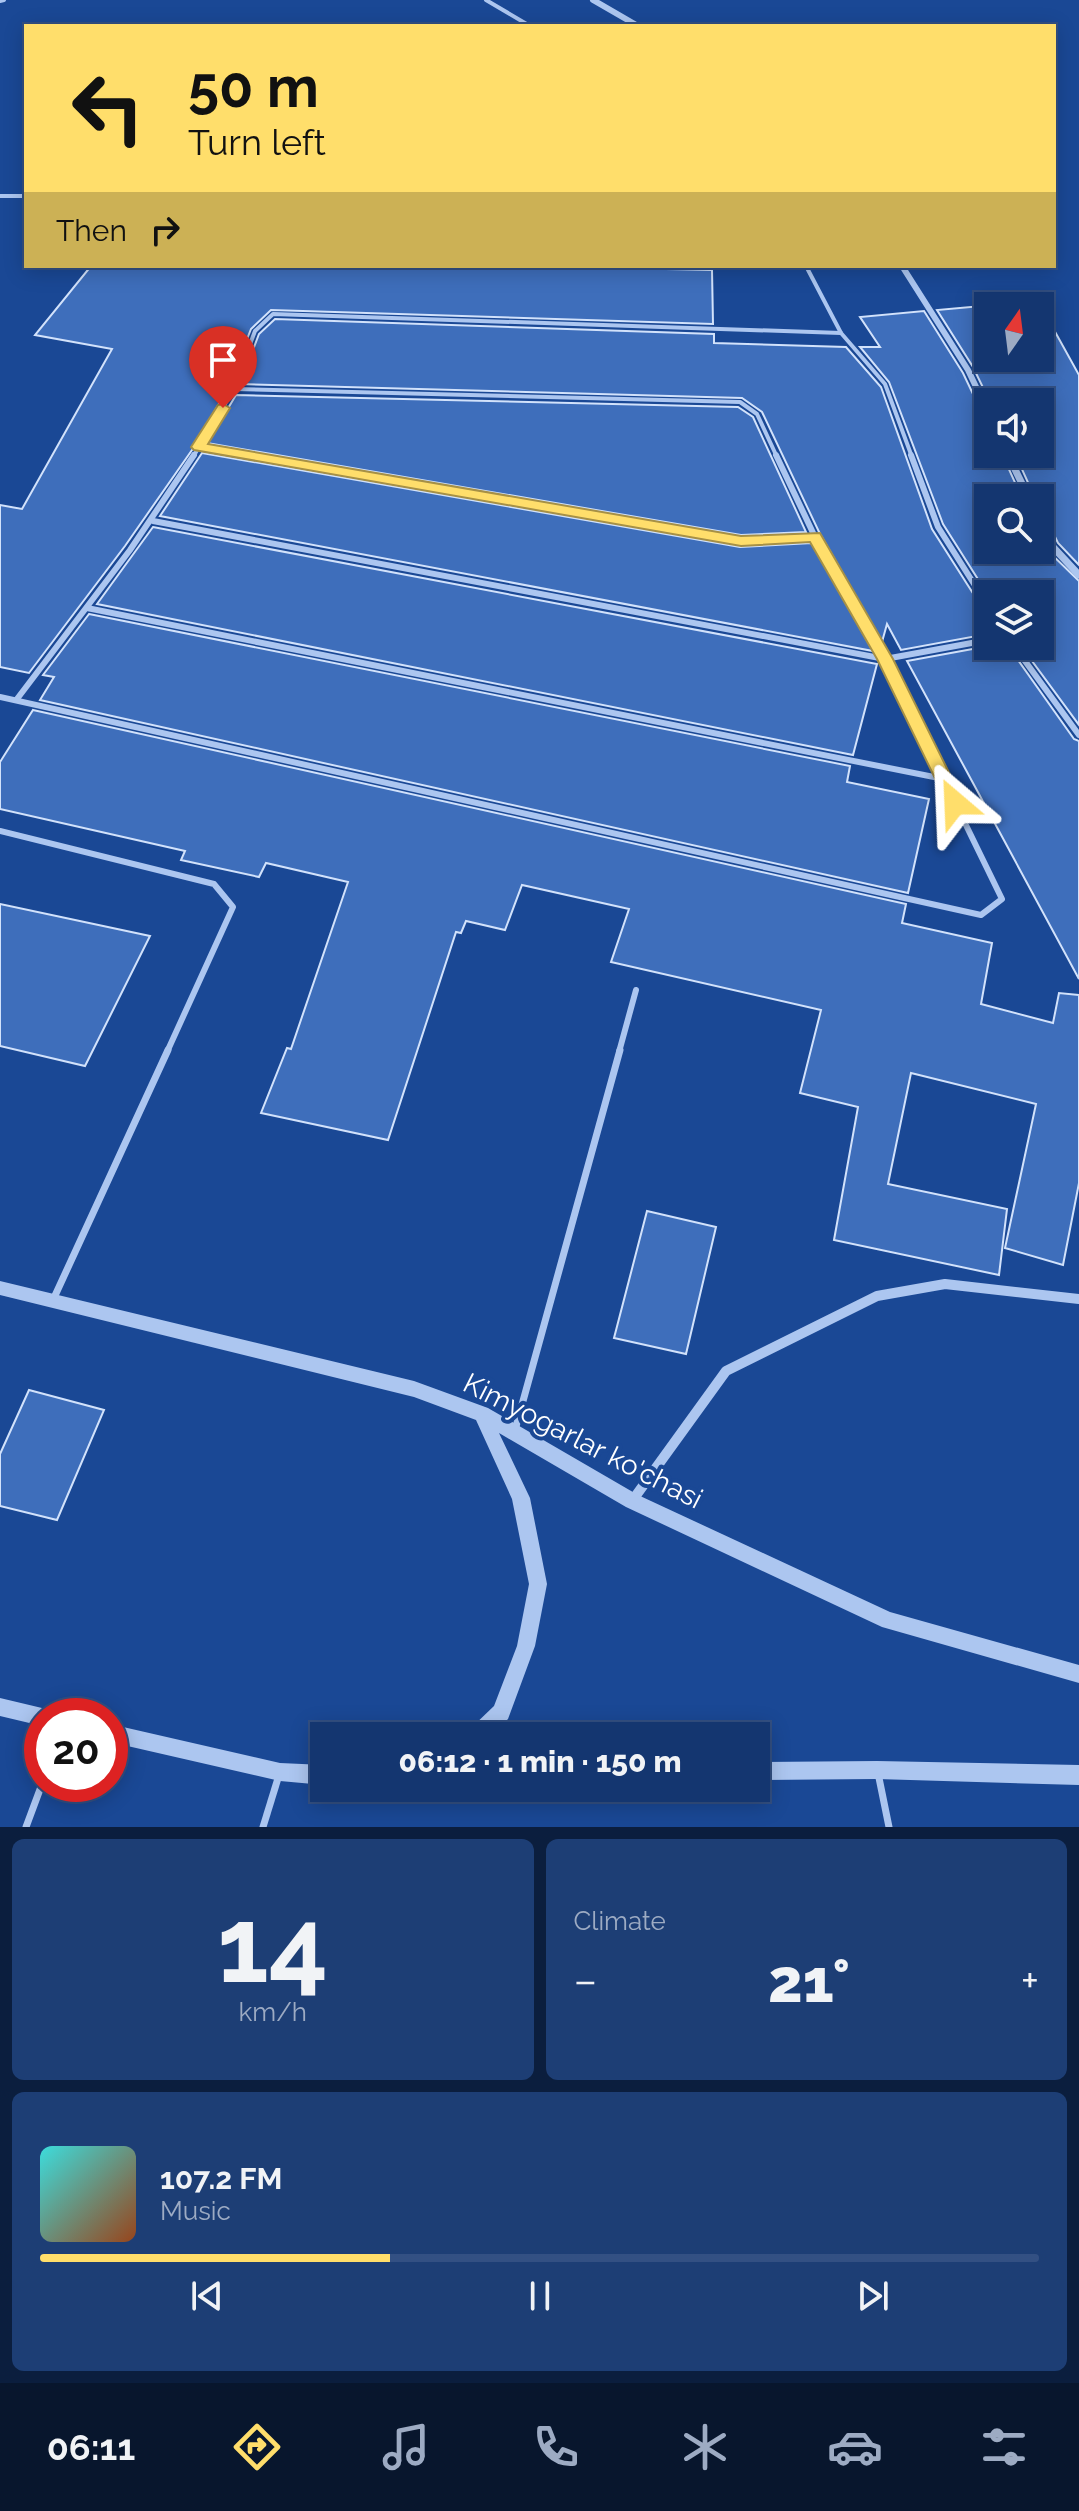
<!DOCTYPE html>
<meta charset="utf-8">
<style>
:root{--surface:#143670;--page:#1d3e75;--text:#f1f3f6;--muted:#9dabc3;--line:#335083;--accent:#ffde6b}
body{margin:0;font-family:Raleway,sans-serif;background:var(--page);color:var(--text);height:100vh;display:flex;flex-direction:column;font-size:30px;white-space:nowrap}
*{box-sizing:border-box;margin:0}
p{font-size:26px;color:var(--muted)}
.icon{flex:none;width:44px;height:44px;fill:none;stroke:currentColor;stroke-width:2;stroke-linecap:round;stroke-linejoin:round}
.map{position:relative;height:1827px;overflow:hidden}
.panel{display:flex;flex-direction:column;gap:12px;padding:12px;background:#0b1e3e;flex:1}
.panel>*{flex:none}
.top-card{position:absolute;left:24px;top:24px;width:1032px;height:244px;border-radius:0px;box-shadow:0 4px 20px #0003,0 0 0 2px var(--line);background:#ffde6b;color:#111;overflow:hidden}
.needle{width:52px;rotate:14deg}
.buttons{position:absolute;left:974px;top:292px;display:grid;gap:16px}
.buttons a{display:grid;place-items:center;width:80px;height:80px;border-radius:0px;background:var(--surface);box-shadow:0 4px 20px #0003,0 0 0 2px var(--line);font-size:40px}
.speed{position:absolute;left:24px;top:1698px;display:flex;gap:16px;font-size:40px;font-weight:700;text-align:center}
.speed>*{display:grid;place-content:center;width:104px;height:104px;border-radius:50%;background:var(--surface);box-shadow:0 4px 20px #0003,0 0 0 2px var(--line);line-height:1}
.speed .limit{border:12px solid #d22;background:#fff;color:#111}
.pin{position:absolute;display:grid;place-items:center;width:68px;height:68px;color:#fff;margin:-82px -34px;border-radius:50% 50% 50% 0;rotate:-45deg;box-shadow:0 0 8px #0007}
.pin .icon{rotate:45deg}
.me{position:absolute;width:88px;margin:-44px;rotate:334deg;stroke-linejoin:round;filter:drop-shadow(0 0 6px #0008)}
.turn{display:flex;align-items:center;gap:28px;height:168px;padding:0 32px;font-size:36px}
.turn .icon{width:104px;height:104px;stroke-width:2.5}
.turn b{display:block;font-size:56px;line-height:68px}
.then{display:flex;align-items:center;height:76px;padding:0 32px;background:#0003;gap:16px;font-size:30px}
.big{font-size:60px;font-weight:800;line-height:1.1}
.panel .card{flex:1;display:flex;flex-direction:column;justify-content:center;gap:12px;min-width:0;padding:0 28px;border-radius:12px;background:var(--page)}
.panel .dial{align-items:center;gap:0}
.dial b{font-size:104px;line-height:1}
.song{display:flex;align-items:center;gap:24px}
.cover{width:96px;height:96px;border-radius:12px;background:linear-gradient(135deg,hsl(180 70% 55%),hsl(20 70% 35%))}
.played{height:8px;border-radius:4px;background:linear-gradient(90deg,var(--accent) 35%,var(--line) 35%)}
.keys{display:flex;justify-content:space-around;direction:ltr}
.heat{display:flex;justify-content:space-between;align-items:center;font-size:44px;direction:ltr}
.panel .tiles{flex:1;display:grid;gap:12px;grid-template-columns:1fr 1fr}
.card:last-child{grid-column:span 2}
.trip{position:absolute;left:310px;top:1722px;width:460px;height:80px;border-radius:0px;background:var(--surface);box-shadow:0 4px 20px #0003,0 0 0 2px var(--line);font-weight:800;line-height:80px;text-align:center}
.menu{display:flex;height:128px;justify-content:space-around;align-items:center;background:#08162d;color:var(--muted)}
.menu .icon{width:56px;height:56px}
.menu .selected{color:var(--accent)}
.menu b{font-size:36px;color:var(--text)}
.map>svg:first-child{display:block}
.building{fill:#3e6ebb;stroke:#d2e2fb;stroke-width:2;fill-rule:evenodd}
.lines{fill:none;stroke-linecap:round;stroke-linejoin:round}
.service-far2{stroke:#acc6f0;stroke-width:4}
.service-far1{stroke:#acc6f0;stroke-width:6}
.service{stroke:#acc6f0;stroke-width:7}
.minor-far2{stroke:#acc6f0;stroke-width:6}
.minor-far1{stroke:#acc6f0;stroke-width:7}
.minor{stroke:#acc6f0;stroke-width:10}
.tertiary{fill:#acc6f0;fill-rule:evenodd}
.route{fill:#ffde6b;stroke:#a69046;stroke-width:2}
.labels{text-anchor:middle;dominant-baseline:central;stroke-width:8;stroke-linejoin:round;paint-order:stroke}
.near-street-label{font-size:28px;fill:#fff;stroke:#1a4895}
</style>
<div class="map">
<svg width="1079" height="1827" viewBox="0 0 1079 1827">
<rect width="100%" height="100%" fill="#1a4895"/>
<g class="building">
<polygon points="91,266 527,266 712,270 713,324 271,310 251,329 227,390 192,450 125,546 29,673 0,667 0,505 22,509 112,349 35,335"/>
<path d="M1038 301 1079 375V565L1058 543 1046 518 1040 515V498H1035L1015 454H1040V402H990L973 367 937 310ZM988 306H1040V358H988Z"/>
<polygon points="924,311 963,373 983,415 988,418 988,454 1002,454 1022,498 988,498 988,550 1040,550 1040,536 1048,551 1079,581 1079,725 1021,646 1040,646 1040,594 988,595 943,524 889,382 860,347 880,347 860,317"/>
<polygon points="275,319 714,334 714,343 846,347 881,387 932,529 983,609 988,612 988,634 901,650 887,624 882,642 820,534 762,412 742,398 240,384 259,334"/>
<polygon points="236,395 738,407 753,417 806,532 741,535 207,443"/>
<polygon points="202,453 740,547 812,543 873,651 160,516"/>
<polygon points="153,527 877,664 853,755 97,604"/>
<polygon points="89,614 850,766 847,782 929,799 908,893 40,700 54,677 43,675"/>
<polygon points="989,646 1008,646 1074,739 1079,741 1079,979 907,661"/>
<polygon points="33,710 906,904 902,923 992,943 981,1004 1053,1023 1059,993 1079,995 1079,1183 1063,1265 1005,1248 1036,1104 911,1073 888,1184 1007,1209 999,1275 834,1240 858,1107 800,1093 821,1010 611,962 629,909 522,885 505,930 466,921 461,933 456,932 388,1140 261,1113 287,1048 291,1049 348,882 266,863 259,877 181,860 185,851 0,809 0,762"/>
<polygon points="0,904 150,936 85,1066 0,1046"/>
<polygon points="647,1211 716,1227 686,1354 614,1338"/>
<polygon points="29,1390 104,1410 57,1520 0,1506 0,1454"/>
</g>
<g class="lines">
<g class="service-far2">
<polyline points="486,0 530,26"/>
<polyline points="0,1 4,0"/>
<polyline points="0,196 26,196"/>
<polyline points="806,266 841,333 885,384 912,457"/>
<polyline points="234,389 740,402 757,414 777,457"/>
<polyline points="199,447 255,457"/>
<polyline points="193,457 232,392 255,331 273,314 841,333"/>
</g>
<g class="service-far1">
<polyline points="243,455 741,541 815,537 776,455"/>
<polyline points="911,455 938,527 988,606"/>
<polyline points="153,521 885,659 988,640"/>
<polyline points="87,608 944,779"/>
<polyline points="1014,646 1079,735"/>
<polyline points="0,697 981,915 1002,899 885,659 815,537"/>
<polyline points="17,699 130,550 194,455"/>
<polyline points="0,831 214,884 233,907 167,1052"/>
<polyline points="619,1052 636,990"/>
</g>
<g class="service">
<polyline points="53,1300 168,1050"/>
<polyline points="515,1430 620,1050"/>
<polyline points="878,1773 889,1827"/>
<polyline points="26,1827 42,1784"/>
<polyline points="263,1827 279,1775"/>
</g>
<g class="minor-far2">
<polyline points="593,0 638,26"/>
<polyline points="902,266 968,370 988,412"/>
<polyline points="1008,454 1009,457"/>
</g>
<g class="minor-far1">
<polyline points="1008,455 1029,498"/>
<polyline points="1040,521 1053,547 1079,575"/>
</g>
<polyline class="minor" points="632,1501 726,1371 877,1296 945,1284 1079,1299"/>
<g class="tertiary">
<polygon points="0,1281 414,1381 488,1408 638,1495 890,1612 1079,1665 1079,1683 882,1627 626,1507 499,1433 530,1498 547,1584 535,1646 508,1719 490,1736 468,1736 470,1729 494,1706 517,1646 529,1584 512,1499 476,1420 414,1397 0,1295"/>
<polygon points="0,1698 42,1708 49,1710 51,1716 42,1716 42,1726 0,1716"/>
<polygon points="110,1724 280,1763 324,1765 324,1785 280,1781 110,1742"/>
<polygon points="877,1761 1079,1765 1079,1785 877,1779 756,1780 756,1762"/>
</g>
</g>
<polygon class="route" points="223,404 230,408 208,444 741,536 820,533 893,659 964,803 955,809 949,807 877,659 810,542 741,546 194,450 191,447 218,405"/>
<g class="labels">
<g class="near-street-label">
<text transform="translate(583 1441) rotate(27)">Kimyogarlar ko'chasi</text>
</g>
</g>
</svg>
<div class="buttons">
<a><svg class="needle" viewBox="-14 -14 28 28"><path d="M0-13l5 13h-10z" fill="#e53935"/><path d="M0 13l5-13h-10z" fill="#9dabc3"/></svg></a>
<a><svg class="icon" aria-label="sound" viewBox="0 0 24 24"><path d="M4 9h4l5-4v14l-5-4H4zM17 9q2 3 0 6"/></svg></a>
<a><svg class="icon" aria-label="search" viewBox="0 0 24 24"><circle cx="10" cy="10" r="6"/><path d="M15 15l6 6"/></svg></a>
<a><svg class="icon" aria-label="layers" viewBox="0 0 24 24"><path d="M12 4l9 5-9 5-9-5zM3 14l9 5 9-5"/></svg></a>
</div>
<div class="speed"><div class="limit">20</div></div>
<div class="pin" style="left:223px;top:408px;background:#d93025"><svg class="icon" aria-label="arrive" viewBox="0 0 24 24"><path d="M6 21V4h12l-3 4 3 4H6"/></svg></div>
<svg class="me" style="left:955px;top:803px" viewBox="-20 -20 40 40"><path d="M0-17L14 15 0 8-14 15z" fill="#ffde6b" stroke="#fff" stroke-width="4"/></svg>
<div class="trip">06:12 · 1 min · 150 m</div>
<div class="top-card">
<div class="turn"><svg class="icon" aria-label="left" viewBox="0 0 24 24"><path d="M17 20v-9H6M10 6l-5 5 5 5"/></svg><div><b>50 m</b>Turn left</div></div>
<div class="then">Then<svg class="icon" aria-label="right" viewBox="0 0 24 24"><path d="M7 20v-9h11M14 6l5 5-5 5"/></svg></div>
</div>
</div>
<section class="panel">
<div class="tiles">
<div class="card dial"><b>14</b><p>km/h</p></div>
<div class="card"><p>Climate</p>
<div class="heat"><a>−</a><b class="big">21°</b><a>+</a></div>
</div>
<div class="card">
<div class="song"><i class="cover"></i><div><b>107.2 FM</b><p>Music</p></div></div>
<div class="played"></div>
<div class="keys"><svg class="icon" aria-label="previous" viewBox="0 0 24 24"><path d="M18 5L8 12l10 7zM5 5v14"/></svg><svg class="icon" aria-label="pause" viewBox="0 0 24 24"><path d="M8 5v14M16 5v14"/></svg><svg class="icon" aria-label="next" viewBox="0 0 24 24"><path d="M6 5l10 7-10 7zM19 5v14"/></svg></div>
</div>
</div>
</section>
<nav class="menu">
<b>06:11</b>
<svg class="icon selected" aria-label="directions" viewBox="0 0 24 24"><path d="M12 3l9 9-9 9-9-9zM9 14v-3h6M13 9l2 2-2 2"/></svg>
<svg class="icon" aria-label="music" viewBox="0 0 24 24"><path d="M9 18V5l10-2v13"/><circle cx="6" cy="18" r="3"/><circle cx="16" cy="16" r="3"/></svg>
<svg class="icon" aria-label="phone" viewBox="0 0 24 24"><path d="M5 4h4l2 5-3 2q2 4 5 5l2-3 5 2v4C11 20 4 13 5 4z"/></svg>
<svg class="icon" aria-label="climate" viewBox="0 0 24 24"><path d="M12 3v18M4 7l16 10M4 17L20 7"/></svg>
<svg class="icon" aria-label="car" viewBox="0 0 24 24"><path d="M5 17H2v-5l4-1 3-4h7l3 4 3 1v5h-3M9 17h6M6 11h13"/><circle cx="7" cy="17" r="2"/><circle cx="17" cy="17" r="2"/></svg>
<svg class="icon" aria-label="filters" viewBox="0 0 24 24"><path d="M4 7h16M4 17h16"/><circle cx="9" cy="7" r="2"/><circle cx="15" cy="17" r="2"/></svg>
</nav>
